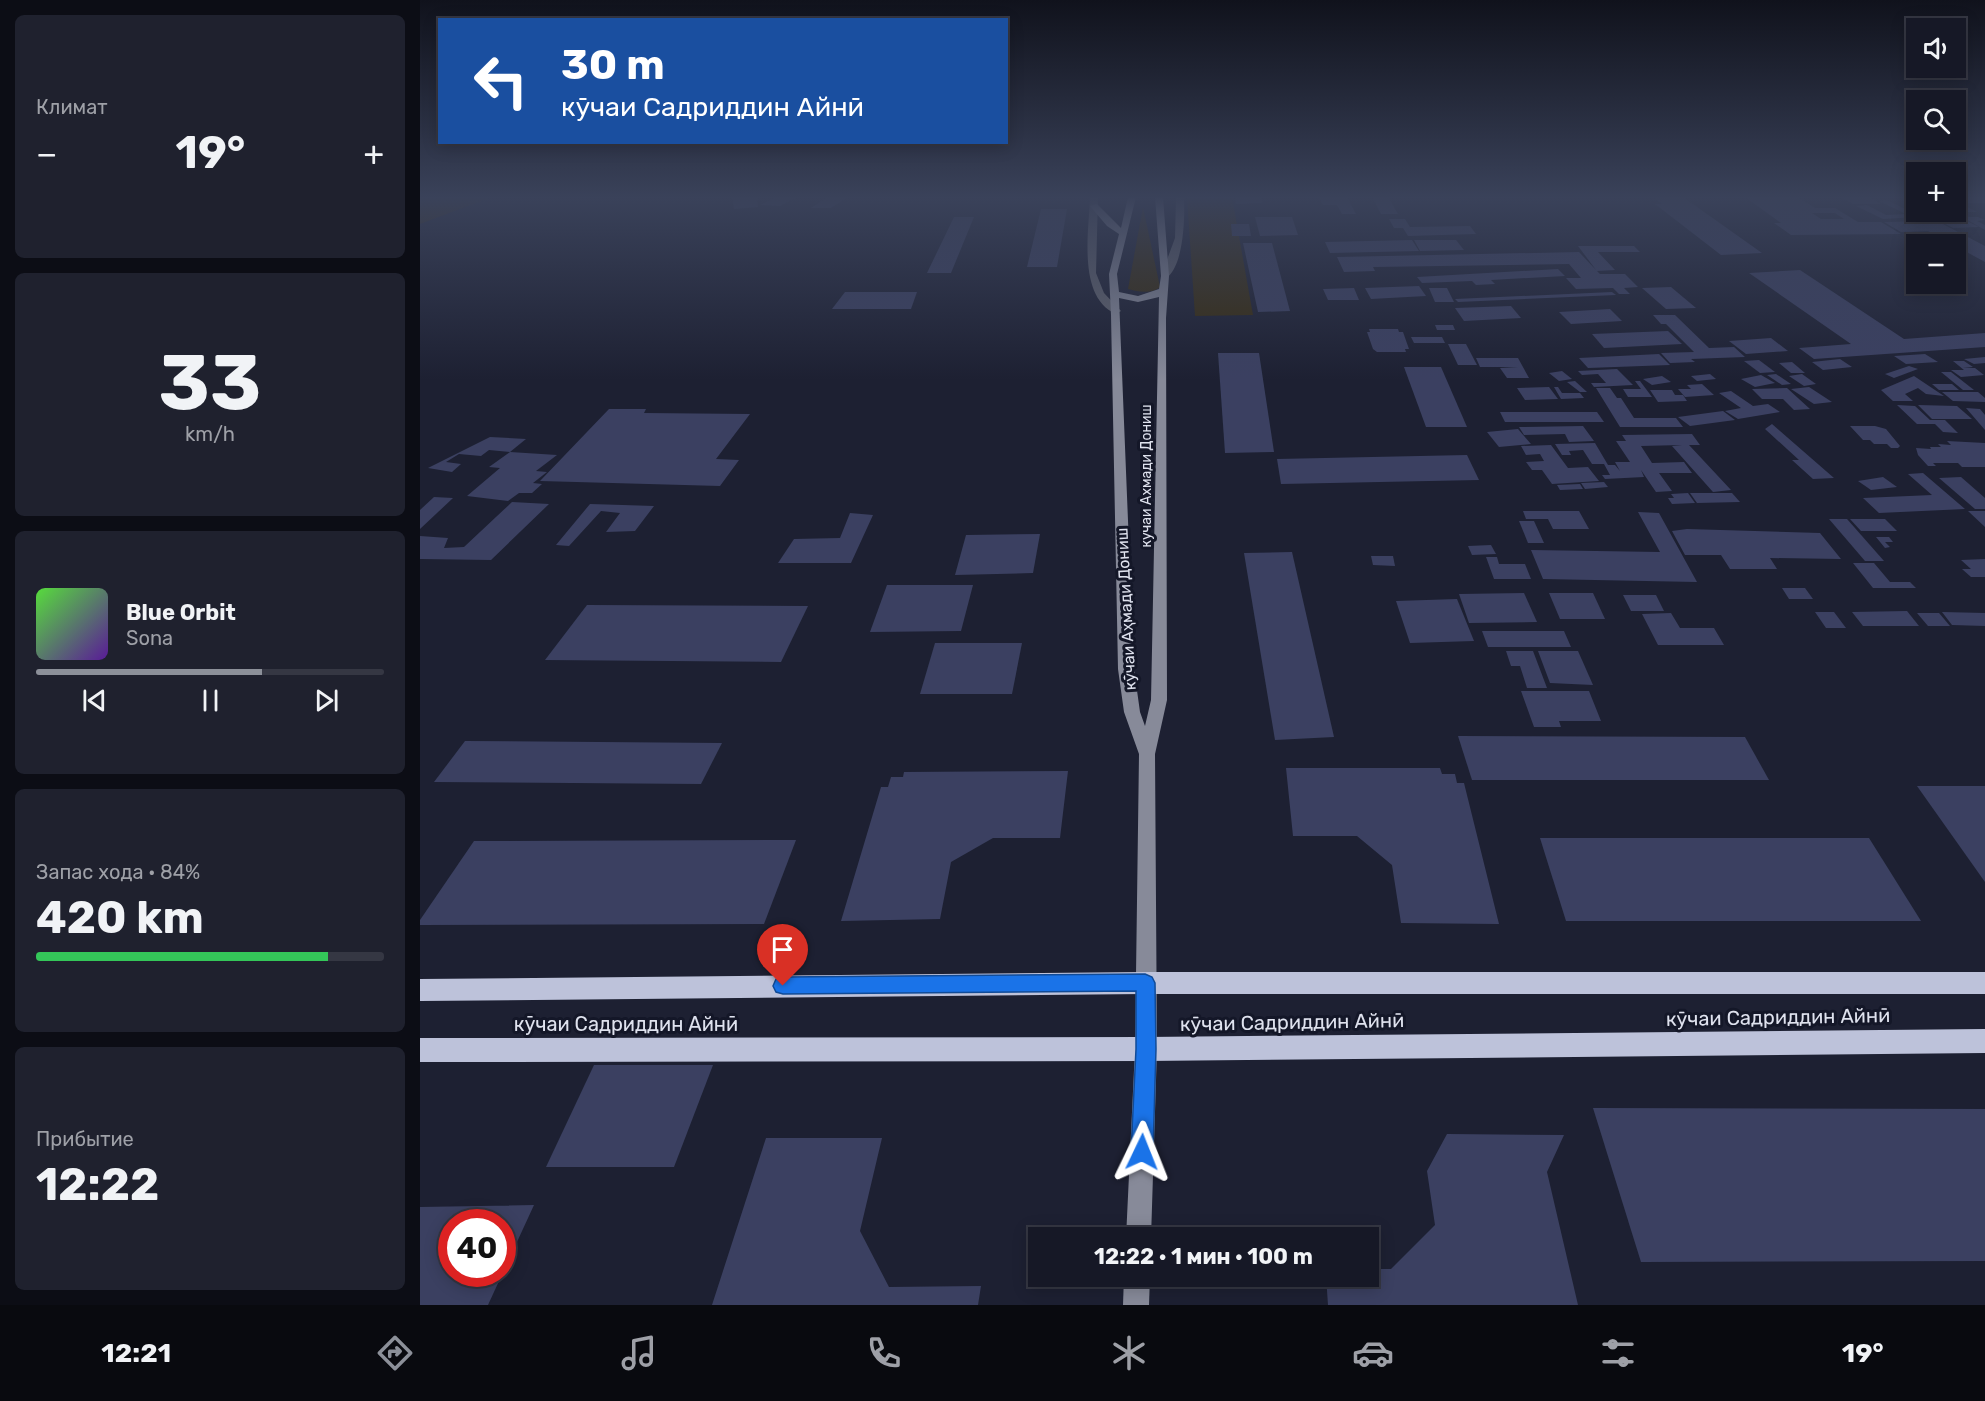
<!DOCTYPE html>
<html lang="ru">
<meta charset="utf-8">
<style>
:root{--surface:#161826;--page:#1f212e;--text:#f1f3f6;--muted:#9ea0a7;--line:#353743;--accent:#8c9099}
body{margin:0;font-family:Rubik,sans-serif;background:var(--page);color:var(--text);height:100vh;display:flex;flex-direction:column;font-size:22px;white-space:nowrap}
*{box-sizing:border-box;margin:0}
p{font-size:20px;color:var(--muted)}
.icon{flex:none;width:33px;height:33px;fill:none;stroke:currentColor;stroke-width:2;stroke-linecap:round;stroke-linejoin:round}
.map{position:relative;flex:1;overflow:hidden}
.details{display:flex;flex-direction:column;gap:15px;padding:15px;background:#0c0d15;width:420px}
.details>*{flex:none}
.banner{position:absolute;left:18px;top:18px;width:570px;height:126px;border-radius:0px;box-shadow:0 3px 15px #0003,0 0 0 2px var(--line);background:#1a4fa0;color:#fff;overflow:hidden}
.buttons{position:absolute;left:1486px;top:18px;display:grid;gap:12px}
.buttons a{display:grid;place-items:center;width:60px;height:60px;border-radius:0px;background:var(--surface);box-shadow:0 3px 15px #0003,0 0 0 2px var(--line);font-size:30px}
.speed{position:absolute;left:18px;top:1209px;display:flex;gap:12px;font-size:30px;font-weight:700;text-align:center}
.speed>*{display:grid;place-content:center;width:78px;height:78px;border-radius:50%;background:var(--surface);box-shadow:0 3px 15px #0003,0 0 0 2px var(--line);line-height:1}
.speed .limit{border:9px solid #d22;background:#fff;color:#111}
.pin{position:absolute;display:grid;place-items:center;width:51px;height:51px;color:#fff;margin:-62px -26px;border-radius:50% 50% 50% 0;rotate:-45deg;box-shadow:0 0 6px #0007}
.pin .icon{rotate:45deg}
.me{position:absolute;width:66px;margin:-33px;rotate:2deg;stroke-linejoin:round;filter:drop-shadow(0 0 4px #0008)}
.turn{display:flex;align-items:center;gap:21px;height:126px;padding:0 24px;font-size:27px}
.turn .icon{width:78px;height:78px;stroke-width:2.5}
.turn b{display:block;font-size:42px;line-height:51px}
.big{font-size:45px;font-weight:700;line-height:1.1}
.details .widget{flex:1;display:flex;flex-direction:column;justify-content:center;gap:9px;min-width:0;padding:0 21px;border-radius:9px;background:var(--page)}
.details .dial{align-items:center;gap:0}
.dial b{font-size:78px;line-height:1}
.song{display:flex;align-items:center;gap:18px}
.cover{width:72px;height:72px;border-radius:9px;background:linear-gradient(135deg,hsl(110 70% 55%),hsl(270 70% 35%))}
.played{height:6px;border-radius:3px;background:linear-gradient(90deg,var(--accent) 65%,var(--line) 65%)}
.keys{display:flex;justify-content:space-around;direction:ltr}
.heat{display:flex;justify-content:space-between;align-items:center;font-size:33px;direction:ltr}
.charge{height:9px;border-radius:4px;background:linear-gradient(90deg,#34c759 84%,var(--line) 0)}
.trip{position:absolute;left:608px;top:1227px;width:351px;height:60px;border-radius:0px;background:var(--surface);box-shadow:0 3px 15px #0003,0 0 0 2px var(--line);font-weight:700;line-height:60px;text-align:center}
.menu{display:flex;height:96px;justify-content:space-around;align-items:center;background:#090a0f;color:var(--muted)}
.menu .icon{width:42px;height:42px}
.menu .active{color:var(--accent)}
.menu b{font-size:27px;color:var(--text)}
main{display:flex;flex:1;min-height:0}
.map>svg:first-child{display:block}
.green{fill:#372b0e}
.building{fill:#3b4061;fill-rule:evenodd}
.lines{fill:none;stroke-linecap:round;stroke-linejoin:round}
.street{fill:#62646e;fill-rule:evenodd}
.secondary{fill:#878a99;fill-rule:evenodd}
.highway{fill:#bdc2da;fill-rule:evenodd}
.route{fill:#1a73e8;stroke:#114b97;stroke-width:1.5}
.labels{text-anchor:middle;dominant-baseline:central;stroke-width:6;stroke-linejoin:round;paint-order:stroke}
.far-street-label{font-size:14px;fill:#dfe2ee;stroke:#141728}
.street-label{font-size:16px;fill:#dfe2ee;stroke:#141728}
.near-street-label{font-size:20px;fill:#dfe2ee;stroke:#141728}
</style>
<main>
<section class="details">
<div class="widget"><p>Климат</p>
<div class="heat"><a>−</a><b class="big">19°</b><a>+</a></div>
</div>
<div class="widget dial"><b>33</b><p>km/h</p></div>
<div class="widget">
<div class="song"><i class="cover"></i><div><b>Blue Orbit</b><p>Sona</p></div></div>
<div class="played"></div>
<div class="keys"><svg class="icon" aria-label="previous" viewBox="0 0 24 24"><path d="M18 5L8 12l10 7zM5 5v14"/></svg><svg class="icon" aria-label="pause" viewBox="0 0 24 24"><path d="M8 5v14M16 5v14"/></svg><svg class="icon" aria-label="next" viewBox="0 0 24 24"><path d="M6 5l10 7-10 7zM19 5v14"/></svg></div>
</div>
<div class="widget"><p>Запас хода · 84%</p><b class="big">420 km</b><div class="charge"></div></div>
<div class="widget"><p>Прибытие</p><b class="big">12:22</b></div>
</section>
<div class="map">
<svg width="1565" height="1305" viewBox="0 0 1565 1305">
<rect width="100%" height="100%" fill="#1d2032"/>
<g class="green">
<polygon points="0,197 72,197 0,224"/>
<polygon points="767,197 812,197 833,315 775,316"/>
<path d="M723 207 740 287C732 294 718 292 708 289Z"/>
</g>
<g class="building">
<polygon points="312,197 337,197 338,207 314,209"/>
<polygon points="356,197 377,197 360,206 340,205"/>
<polygon points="408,197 428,197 411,208 391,208"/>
<polygon points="815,197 841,197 842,203 816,204"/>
<polygon points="899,197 927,197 936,214 922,214 917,205 903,205"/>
<polygon points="952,197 968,197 978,214 961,214"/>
<polygon points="1233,197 1263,197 1342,253 1301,255 1235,204 1242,204"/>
<path d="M1325 197H1378L1395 208H1415L1438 222H1461L1481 234 1371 235 1354 223H1361ZM1392 213H1415L1424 219H1401Z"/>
<polygon points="1422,197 1450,197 1461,204 1433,204"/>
<polygon points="1536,197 1565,197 1565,203 1540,203 1557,212 1543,212 1536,208"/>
<polygon points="1467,200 1489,211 1536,210 1544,214 1463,219 1436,206 1447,205 1466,215 1486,214 1459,201"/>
<polygon points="621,209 647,209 637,267 607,267"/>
<polygon points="534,217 554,217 531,273 507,273"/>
<polygon points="835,217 872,217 878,235 840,236"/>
<polygon points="1542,217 1558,217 1565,220 1557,221 1565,225 1565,230"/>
<polygon points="1541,218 1559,227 1533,228 1516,219"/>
<polygon points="969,219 985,219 990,227 1050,226 1056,234 988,236 983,228 974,228"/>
<polygon points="1517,221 1565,246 1565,262 1508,231 1481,232 1464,222"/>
<polygon points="811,224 829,224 831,236 812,236"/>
<polygon points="992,240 999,251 910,253 905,242"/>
<polygon points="994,240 1036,240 1044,250 1000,251"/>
<polygon points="823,243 852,243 870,311 838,312"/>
<polygon points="1158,246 1214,246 1220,252 1178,252 1195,270 1177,271 1180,274 1205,274 1218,287 1204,288 1210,294 1199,294 1193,288 1156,289 1146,278 1161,278 1149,264 953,267 955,271 924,272 917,257 1159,252 1176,270"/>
<polygon points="1138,269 1145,276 1071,280 1075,284 1056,285 1052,281 1002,283 997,277"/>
<polygon points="1380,270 1484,339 1565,333 1565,347 1394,359 1379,348 1431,344 1329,273"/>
<polygon points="999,286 1006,296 951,299 945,288"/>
<polygon points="1251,287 1276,308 1246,309 1222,288"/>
<polygon points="934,288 939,300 908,300 903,289"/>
<polygon points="1009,288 1027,288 1034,302 1015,302"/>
<polygon points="425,292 497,292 491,309 412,309"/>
<polygon points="1192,292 1196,295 1038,302 1035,299"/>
<polygon points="1091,306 1101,318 1044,321 1035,308"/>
<polygon points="1190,309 1202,321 1151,324 1139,312"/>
<polygon points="1233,315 1255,315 1289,348 1314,347 1325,357 1271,359 1275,362 1250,363 1241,353 1274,352 1246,324 1241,324"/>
<polygon points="1015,325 1033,325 1035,330 1017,330"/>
<polygon points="949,329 978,329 979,332 983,332 989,349 985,349 986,352 957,352 953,349 947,332 950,332"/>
<polygon points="1248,331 1262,344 1184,348 1172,334"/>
<polygon points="991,337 1022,337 1025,343 994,343"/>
<polygon points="1351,338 1368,351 1326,354 1309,341"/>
<polygon points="1028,344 1046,344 1057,365 1038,365"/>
<polygon points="798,353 839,353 854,452 805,453"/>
<polygon points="1239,354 1250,365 1168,368 1159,358"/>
<polygon points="1505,354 1518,362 1486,364 1474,356"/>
<polygon points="1565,357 1565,363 1554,364 1544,359"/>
<polygon points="1056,358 1098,358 1109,378 1087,378 1080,368 1098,367 1060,367"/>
<polygon points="1420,359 1432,367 1403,370 1392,362"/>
<polygon points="1339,360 1355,372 1340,373 1324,361"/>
<polygon points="1533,361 1544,361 1553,367 1543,368 1555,368 1564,375 1541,377 1531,370 1544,370"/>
<polygon points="1372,362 1385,373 1371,373 1359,363"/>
<polygon points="1489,366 1498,369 1474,378 1465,374"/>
<polygon points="984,367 1021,367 1047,427 1006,427"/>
<polygon points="1197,369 1213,385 1174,387 1171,383 1186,383 1178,374 1162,375 1158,371"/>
<polygon points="1142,371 1152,379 1139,381 1129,373"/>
<polygon points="1521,372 1531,372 1554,390 1543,390"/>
<polygon points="1290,374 1296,379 1277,381 1271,376"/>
<polygon points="1356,374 1371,384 1362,385 1347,375"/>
<polygon points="1382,374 1396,384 1384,386 1369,376"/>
<polygon points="1341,375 1355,383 1335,387 1321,379"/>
<polygon points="1242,376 1251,382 1232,385 1223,379"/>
<polygon points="1494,376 1524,396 1506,394 1498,388 1485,394 1493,401 1473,401 1461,390"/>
<polygon points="1155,381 1167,392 1160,392 1147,382"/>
<polygon points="1215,381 1220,381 1232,397 1208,397 1203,389 1221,389"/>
<polygon points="1282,384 1294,395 1265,397 1258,389 1271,389 1267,385"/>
<polygon points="1512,384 1532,384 1539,390 1519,390"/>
<polygon points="1129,387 1138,399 1105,400 1097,388"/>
<polygon points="1134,387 1138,387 1142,393 1160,393 1164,398 1141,399"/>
<polygon points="1389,387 1412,402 1394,404 1371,389"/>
<polygon points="1176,388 1190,388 1197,398 1201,398 1214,418 1256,418 1263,427 1200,427"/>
<polygon points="1367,388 1390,409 1374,410 1363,399 1342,399 1332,389"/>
<polygon points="1230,390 1252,390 1255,395 1263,395 1267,401 1238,402"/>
<polygon points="1311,391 1333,406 1348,404 1360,412 1318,419 1305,411 1321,408 1299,393"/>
<polygon points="1522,392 1558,392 1565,398 1565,402 1533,401"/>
<polygon points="1477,405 1495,406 1510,420 1525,420 1538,433 1523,432 1515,424 1497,424"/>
<polygon points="1498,405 1537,406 1552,419 1512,419"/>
<polygon points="1546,408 1560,409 1565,415 1565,430"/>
<polygon points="189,409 226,409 224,413 330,414 296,459 319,460 300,486 120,481"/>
<polygon points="1303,411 1315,420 1270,426 1258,417"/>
<polygon points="1080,412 1177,412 1184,422 1085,422"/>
<polygon points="1352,424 1414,478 1393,479 1372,460 1379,460 1345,429"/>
<polygon points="1163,426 1174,441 1149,442 1145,434 1104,435 1099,427"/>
<polygon points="1430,426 1455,426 1466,429 1480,446 1478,448 1471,448 1467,444 1454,444 1450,440 1443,440"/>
<polygon points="1098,429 1111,444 1079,447 1067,432"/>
<polygon points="1272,434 1280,445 1269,445 1311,490 1293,492 1252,446 1262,445 1221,446 1232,463 1264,462 1272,473 1239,473 1252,491 1236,492 1221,470 1224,477 1185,479 1182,475 1190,475 1184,464 1172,464 1163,450 1149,451 1151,455 1142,455 1135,444 1175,443 1188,465 1195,465 1200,471 1195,462 1210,462 1196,441 1206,441 1202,435"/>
<polygon points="70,437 106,439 90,452 69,450 61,456 39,454 26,462 41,464 32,472 8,468"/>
<polygon points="1527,441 1565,443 1565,467 1542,467 1538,463 1513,463 1516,466 1508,466 1498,455 1496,448 1511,449 1510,447 1521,447 1518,444 1531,445"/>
<polygon points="1131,445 1148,468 1168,467 1179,481 1132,484 1122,470 1112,470 1106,462 1124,461 1120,454 1106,455 1101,446"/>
<polygon points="90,452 137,455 116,471 127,472 113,483 122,484 112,493 99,493 88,501 47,496 80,468 69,467"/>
<polygon points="1047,455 1059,480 861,484 857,459"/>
<polygon points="1503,473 1545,509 1459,513 1443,498 1512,495 1488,474"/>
<polygon points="1463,477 1477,487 1451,490 1438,481"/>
<polygon points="1541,477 1565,498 1565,509 1555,509 1519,478"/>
<polygon points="1184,482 1188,487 1165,489 1161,483"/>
<polygon points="1160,484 1163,489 1140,490 1137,485"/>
<polygon points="1268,493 1275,503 1252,504 1248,498 1254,498 1251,494"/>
<polygon points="1270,493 1312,493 1320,502 1277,503"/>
<polygon points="14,497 33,498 0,529 0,510"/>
<polygon points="92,502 129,504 71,560 0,559 0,536 28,538 24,548 44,547"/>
<polygon points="170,504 203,505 234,506 215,531 186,532 200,513 181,511 149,546 136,545"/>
<polygon points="1103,511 1159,511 1169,529 1133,529 1128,519 1106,519"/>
<polygon points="1548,511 1565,511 1565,527"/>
<polygon points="1218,512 1239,513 1277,582 1123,579 1111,550 1240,552"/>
<polygon points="430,513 453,515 431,563 358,563 374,539 420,538"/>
<polygon points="1409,519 1427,519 1464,561 1445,561"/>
<polygon points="1430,519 1465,519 1477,531 1441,531"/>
<polygon points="1099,521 1114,521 1124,543 1108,543"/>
<polygon points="1267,529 1400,533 1421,559 1350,558 1357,569 1310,569 1301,555 1265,555 1252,531"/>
<polygon points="620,534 613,573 535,575 546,535"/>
<polygon points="1456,537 1469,537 1473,542 1465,542 1470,547 1465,548"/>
<polygon points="1071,545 1076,554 1052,555 1048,546"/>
<polygon points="872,552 914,737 855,740 824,553"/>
<polygon points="951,556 973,556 975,566 953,565"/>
<polygon points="1066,557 1077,557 1079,564 1105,564 1111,579 1074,579"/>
<polygon points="1565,559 1565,577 1551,577 1542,569 1551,569 1541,560"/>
<polygon points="1433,563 1454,563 1470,582 1490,582 1496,588 1453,588"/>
<polygon points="467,585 553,585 541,631 450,632"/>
<polygon points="1362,588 1385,588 1393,599 1369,599"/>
<polygon points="1104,593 1117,622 1049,623 1039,594"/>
<polygon points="1129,593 1173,593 1185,619 1140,619"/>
<polygon points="1203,595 1236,595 1244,611 1211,611"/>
<polygon points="1037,599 1054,641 990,643 976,601"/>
<polygon points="167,605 388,606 361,662 125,660"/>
<polygon points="1487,611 1499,626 1443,626 1432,612"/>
<polygon points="1395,612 1414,612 1426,628 1406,628"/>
<polygon points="1522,612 1565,613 1565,626 1532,625"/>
<polygon points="1251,613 1260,628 1294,628 1304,645 1238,645 1222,614"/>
<polygon points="1497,613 1519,613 1530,626 1508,626"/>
<polygon points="1062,631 1144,631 1151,647 1068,647"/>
<polygon points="515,643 602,643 592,694 500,694"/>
<polygon points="1086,651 1113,651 1127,688 1107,688 1100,666 1091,666"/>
<polygon points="1118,651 1158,651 1173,685 1130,683"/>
<polygon points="1101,691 1169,691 1181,721 1139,721 1141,727 1114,727"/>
<polygon points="1038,736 1325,737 1349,780 1052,780"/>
<polygon points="45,741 302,743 281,784 14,782"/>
<polygon points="866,768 1020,768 1022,774 1035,774 1037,783 1044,783 1079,924 981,923 972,865 937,836 873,836"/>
<polygon points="648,771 640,838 573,838 531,862 520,919 421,921 461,787 468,787 471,777 483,777 484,772"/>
<polygon points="1497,786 1565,786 1565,882"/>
<polygon points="1120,838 1449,838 1501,921 1146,921"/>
<polygon points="376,840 344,924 0,925 0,920 54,841"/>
<polygon points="174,1065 293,1065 254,1167 126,1167"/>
<polygon points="1173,1108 1565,1109 1565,1261 1221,1262"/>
<polygon points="1027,1134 1144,1135 1127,1172 1158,1305 908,1305 906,1276 948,1276 948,1269 971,1269 1015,1225 1007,1171"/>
<polygon points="346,1138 462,1138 440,1231 469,1287 561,1286 558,1305 292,1305"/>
<path d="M114 1205 68 1305H0V1207ZM32 1222H82V1274H32Z"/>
</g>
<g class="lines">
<g class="street">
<path d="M670 197H678L676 273 684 293 701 311 696 314C657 297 669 231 670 197Z"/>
<path d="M756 197H764C765 217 764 268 745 279L741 276 755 238Z"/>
</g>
<g class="secondary">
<path d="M708 197H716L697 274 699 292 718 296 739 289 741 276 735 197H743L749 276 746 318 747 700 735 754 737 1049 731 1238H706L715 1049 719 754 704 712 698 669 691 315 689 274 699 234 687 226 670 206 677 204 701 228ZM739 297 731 700 725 726 720 712 714 669 699 298 718 302Z"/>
<polygon points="704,1276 730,1276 729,1305 703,1305"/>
</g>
<g class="highway">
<polygon points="725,972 1565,972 1565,994 725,994 0,1001 0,979"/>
<polygon points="1565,1029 1565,1053 726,1061 0,1062 0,1038 726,1037"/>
</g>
</g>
<linearGradient id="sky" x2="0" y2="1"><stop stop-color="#10121c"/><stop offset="0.52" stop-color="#3a425a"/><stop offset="1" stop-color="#3a425a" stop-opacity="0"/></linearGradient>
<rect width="1565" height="380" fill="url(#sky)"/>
<polygon class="route" points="725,974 732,977 735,983 736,1049 733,1152 730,1159 722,1162 714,1159 711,1152 716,1049 716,991 363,994 356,992 353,986 356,979 363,977"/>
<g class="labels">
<g class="far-street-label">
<text transform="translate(726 476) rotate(-90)">кучаи Ахмади Дониш</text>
</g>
<g class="street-label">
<text transform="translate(706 609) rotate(-93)">кӯчаи Аҳмади Дониш</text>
</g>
<g class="near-street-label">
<text transform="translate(1358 1017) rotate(-1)">кӯчаи Садриддин Айнӣ</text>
<text transform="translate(872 1022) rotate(-1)">кӯчаи Садриддин Айнӣ</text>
<text x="206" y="1024">кӯчаи Садриддин Айнӣ</text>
</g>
</g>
</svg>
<div class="buttons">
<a><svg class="icon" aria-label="sound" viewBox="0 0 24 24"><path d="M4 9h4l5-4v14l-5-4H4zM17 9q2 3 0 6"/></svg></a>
<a><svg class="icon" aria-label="search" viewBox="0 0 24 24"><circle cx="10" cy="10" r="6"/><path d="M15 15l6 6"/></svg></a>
<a>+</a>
<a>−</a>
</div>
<div class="speed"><div class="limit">40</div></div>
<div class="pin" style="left:363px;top:986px;background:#d93025"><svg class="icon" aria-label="arrive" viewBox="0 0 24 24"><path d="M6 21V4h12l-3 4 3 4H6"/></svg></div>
<svg class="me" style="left:722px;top:1152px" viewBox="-20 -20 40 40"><path d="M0-17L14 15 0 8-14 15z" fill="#1a73e8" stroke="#fff" stroke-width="4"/></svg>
<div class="trip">12:22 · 1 мин · 100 m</div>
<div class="banner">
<div class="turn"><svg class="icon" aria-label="left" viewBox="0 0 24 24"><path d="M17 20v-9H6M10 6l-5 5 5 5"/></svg><div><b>30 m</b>кӯчаи Садриддин Айнӣ</div></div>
</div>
</div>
</main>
<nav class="menu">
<b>12:21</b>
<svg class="icon active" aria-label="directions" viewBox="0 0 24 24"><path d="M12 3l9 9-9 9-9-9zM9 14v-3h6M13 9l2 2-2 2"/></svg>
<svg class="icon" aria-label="music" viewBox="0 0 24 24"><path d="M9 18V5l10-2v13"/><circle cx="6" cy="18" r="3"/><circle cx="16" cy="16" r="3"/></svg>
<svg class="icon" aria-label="phone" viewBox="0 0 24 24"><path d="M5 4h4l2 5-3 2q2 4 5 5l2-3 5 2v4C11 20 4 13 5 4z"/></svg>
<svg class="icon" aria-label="climate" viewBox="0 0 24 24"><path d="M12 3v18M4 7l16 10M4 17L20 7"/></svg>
<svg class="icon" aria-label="car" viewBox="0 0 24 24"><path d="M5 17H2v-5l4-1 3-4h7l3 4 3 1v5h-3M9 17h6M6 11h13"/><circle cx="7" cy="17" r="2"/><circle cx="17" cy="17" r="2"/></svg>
<svg class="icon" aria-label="filters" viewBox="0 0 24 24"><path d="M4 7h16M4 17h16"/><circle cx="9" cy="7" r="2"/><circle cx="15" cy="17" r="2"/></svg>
<b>19°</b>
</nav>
